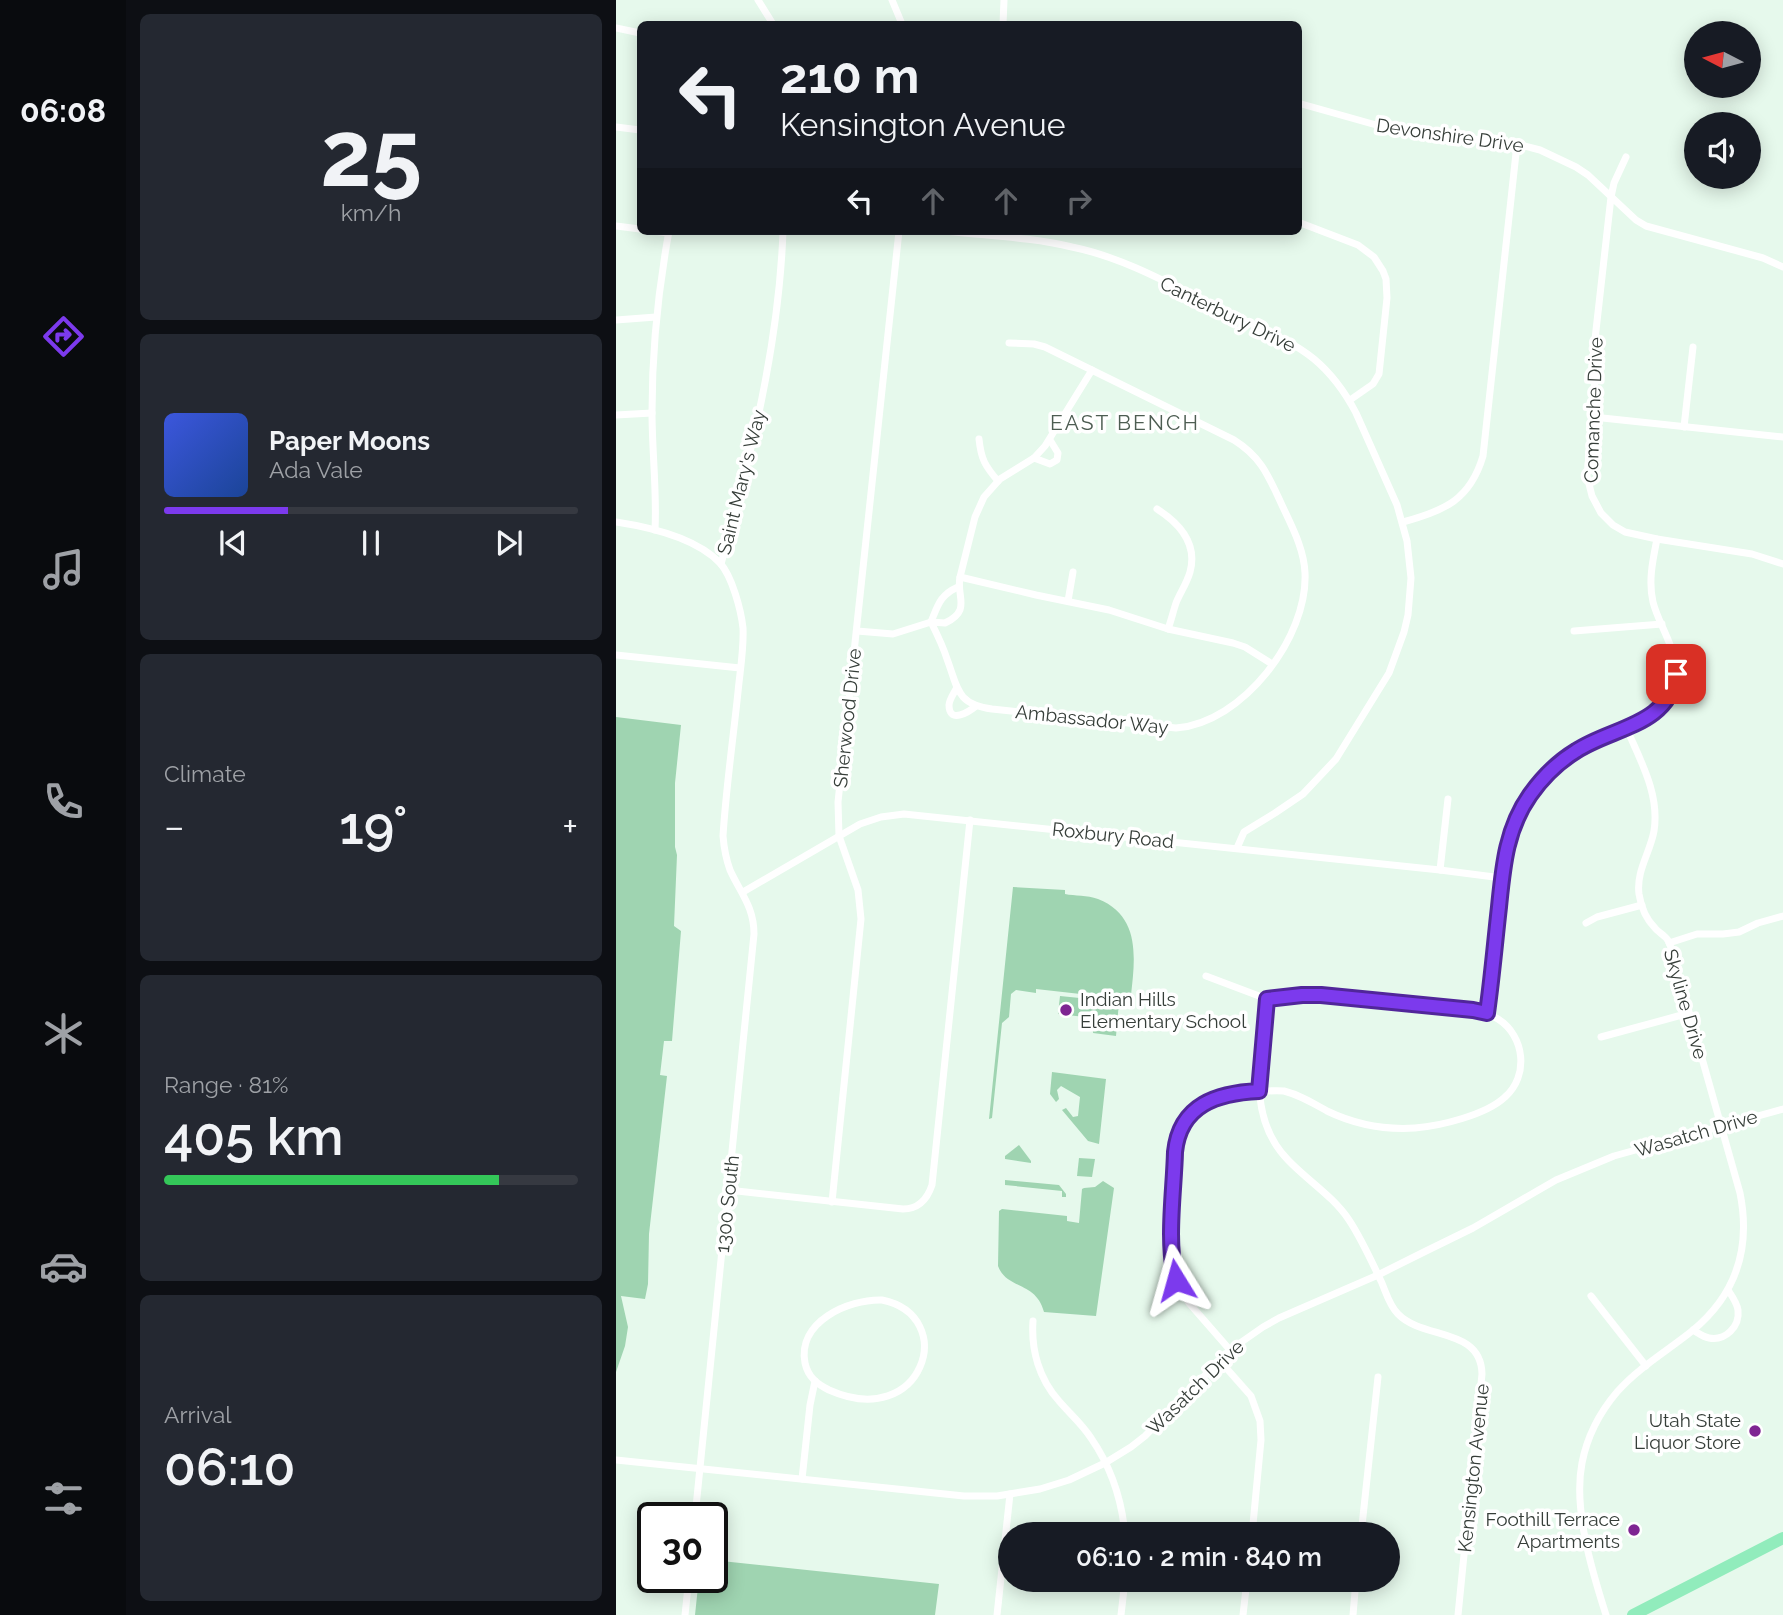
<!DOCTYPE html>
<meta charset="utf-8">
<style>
:root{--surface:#171b24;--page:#242831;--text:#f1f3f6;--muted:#9ea1a6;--line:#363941;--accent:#7c3aed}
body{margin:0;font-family:Raleway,sans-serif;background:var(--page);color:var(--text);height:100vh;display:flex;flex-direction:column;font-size:26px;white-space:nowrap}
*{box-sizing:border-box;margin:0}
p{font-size:23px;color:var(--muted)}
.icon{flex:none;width:38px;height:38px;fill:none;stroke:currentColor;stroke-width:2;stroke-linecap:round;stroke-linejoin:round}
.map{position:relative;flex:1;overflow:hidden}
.sheet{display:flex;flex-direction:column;gap:14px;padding:14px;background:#0d0f14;width:490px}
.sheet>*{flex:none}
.guide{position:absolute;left:21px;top:21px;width:665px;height:214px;border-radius:10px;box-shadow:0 4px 18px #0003;background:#171b24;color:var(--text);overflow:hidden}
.needle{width:46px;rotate:276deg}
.buttons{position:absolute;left:1068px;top:21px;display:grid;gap:14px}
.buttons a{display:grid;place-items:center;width:77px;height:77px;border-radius:50%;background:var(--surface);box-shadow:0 4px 18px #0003;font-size:35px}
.speed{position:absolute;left:21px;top:1502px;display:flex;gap:14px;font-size:35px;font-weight:700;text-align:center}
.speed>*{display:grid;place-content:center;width:91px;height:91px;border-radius:50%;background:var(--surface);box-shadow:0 4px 18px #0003;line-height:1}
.speed .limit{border:4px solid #111;border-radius:10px;background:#fff;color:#111}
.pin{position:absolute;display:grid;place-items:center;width:60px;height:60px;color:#fff;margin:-30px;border-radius:14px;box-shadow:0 4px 10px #0006}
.me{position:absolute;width:77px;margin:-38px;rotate:352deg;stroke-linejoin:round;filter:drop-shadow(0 0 5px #0008)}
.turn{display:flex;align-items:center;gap:24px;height:147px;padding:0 28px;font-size:32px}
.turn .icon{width:91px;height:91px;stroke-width:2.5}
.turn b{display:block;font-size:49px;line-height:60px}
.lanes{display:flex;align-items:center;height:66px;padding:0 28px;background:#0003;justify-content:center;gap:35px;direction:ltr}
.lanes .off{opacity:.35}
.big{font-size:52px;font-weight:600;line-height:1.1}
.sheet .widget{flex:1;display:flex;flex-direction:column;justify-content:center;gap:10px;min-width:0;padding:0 24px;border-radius:10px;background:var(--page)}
.sheet .dial{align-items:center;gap:0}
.dial b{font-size:91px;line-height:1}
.song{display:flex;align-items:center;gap:21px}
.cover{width:84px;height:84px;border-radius:10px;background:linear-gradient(135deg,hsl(230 70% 55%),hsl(220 70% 35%))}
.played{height:7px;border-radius:4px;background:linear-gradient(90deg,var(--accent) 30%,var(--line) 30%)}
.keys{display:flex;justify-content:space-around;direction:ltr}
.heat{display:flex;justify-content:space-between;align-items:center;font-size:38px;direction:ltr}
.charge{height:10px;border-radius:5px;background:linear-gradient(90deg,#34c759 81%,var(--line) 0)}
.trip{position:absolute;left:382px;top:1522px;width:402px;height:70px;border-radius:35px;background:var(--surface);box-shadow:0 4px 18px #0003;font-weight:600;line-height:70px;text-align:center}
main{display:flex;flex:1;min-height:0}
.tabs{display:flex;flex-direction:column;width:126px;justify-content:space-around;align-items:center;background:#090b0e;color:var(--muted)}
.tabs .icon{width:49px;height:49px}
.tabs .current{color:var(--accent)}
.tabs b{font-size:32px;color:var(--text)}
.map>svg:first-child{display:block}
.green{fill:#9fd4b1}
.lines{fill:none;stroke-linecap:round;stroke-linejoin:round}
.minor{stroke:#fff;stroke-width:7}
.primary{stroke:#91ecbc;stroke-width:12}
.route-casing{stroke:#51269a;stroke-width:18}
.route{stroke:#7c3aed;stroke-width:12}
.poi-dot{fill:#7e2592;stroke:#fff;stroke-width:2.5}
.labels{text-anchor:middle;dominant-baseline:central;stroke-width:7;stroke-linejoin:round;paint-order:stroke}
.street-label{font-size:19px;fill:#363e39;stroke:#fff}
.poi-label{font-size:19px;fill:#363e39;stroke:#fff;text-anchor:end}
.neighbourhood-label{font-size:21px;letter-spacing:2px;fill:#4d5d52;stroke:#fff}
</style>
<main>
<nav class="tabs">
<b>06:08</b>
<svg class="icon current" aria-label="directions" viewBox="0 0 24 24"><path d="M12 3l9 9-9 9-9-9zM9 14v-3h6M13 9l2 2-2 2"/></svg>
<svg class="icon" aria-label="music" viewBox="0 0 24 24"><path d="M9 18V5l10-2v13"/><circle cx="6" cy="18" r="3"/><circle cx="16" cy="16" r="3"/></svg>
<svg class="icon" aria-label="phone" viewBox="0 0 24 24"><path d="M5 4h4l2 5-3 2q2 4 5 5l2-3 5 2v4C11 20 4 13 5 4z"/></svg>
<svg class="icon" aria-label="climate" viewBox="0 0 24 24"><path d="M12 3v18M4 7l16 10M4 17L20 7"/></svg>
<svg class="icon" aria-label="car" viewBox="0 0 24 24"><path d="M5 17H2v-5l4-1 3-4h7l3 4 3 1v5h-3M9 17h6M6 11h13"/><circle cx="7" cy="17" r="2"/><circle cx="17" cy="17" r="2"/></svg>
<svg class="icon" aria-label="filters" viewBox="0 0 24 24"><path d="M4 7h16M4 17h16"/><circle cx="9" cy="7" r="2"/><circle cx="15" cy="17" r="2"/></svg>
</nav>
<section class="sheet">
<div class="widget dial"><b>25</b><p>km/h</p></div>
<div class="widget">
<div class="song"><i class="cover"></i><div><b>Paper Moons</b><p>Ada Vale</p></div></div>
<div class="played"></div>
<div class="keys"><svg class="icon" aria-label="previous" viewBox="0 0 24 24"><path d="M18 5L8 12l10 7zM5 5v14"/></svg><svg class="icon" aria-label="pause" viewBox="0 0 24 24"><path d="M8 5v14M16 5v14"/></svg><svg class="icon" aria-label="next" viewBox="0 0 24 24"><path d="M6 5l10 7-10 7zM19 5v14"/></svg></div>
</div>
<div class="widget"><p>Climate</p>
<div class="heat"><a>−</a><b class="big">19°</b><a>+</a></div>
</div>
<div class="widget"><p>Range · 81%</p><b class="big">405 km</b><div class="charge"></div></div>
<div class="widget"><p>Arrival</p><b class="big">06:10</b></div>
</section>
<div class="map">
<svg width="1167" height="1615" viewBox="0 0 1167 1615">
<rect width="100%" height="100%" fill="#e6f9ec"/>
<g class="green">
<polygon points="0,717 65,725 59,783 59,847 61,855 58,926 65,931 56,1041 48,1041 44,1075 51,1076 33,1234 32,1284 29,1299 5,1296 12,1327 9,1346 0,1372"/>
<path d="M397 887 449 890V894C459 896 471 895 482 899 525 916 519 959 515 995L509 999 420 989V993L400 990 395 994 393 1017 386 1023 376 1118 373 1119Z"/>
<polygon points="444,996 503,1002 500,1036 477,1033 478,1018 442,1014"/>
<polygon points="436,1072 490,1079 483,1144 472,1141 446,1110 450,1108 457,1117 462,1116 464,1097 445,1086 441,1090 443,1099 440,1102 434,1094"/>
<polygon points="403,1145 415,1161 415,1163 389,1159 389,1156"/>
<polygon points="463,1158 479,1159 476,1177 461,1176"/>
<polygon points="389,1180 443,1185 450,1194 450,1197 446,1197 446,1191 389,1185"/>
<path d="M487 1181 498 1188 480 1316 428 1312C420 1281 391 1290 382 1266L383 1211 386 1209 451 1216V1221L463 1223 466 1189 468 1188 479 1187Z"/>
<polygon points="96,1560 323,1584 319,1615 79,1615 83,1577 96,1577"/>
</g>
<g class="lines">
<g class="minor">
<polyline points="142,0 157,24"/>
<polyline points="276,0 286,24"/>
<polyline points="387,24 388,0"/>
<polyline points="0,28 24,33"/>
<polyline points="682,103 778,130 901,144 924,150 960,167 972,175 1020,220 1030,226 1147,258 1167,267"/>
<polyline points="0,127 24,130"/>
<polyline points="1010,157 998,183 995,197 977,357 979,392 971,476 976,496 985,513 997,525 1009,532 1041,539 1136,554 1167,564"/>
<polyline points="682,222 742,245 758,257 767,271 770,279 771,298 763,374 757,384 734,400"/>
<polyline points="0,226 24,229"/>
<polyline points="38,231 52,233"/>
<path d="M329 231C371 236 414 237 456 247 510 258 559 287 608 311 638 326 672 338 698 359 716 374 729 392 740 413L781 505 791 541 795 578 792 615 788 632 773 673 720 759 687 794 659 813 628 832 621 848"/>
<polyline points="0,320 40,317"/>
<polyline points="0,415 36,413"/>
<polyline points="977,417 1167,437"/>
<polyline points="1068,427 1077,347"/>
<path d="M363 439C365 459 369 466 382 481"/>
<polyline points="418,458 434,464 441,460 442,453 434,440"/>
<path d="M541 509C563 523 582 543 574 572 571 583 564 593 560 603 557 612 555 621 552 629"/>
<path d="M0 522C33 527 80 538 104 563 116 576 125 610 127 628 128 649 124 671 122 692 117 740 110 788 107 836 108 848 110 859 114 870 125 894 138 907 138 934L79 1517"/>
<path d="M787 522C828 511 854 500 867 456L901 144"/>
<path d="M39 530C41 491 36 452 36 412 36 351 42 291 53 231"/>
<path d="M105 564C135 455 163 344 167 231"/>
<polyline points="344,577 420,595 493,610 552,629 617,643 629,647 656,664"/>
<polyline points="452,601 457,572"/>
<path d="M315 622C321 634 327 646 331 659 342 688 340 704 376 709L560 728C627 723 692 637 689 573 688 548 675 525 665 503 652 475 645 457 618 440L429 347 418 344 393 343"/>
<path d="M315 622C322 605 324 595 342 587"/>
<path d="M241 631 277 634 315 622 329 623C356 610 340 597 344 577L359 517 368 497 384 479 418 458 429 446 476 370"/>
<polyline points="958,631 1046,624"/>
<polyline points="0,655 124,668"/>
<path d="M340 689C338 693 333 700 333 705 333 725 354 711 360 706"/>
<polyline points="824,870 832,799"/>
<polyline points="127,892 244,824 265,817 288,814 824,870 886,878"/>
<polyline points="970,923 981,917 1026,905"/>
<polyline points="1053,943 1081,934 1107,934 1123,932 1142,923 1167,916"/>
<path d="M590 976 651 999 686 995H705L857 1010C866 1012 874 1014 882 1019 909 1036 913 1076 889 1097 870 1115 824 1126 799 1128 769 1130 738 1124 711 1111 697 1103 684 1095 668 1091 659 1090 650 1091 641 1092 634 1092 627 1091 620 1092 591 1097 566 1115 560 1145L555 1246 557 1268 564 1288 573 1303 614 1350"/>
<path d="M651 999C645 1054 629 1116 672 1160 692 1181 717 1196 733 1220 745 1238 755 1260 765 1281 770 1292 773 1305 782 1314 807 1340 865 1327 866 1374L842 1615"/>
<path d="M871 1014C876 979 879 943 883 908 887 868 890 831 913 797 928 775 949 756 972 744 1002 728 1044 724 1057 687 1068 657 1044 630 1037 602 1032 581 1037 559 1041 539"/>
<polyline points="985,1037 1073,1013"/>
<path d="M112 1190 287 1209C302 1209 311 1200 316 1185L354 820"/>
<polyline points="216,1202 245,919 242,890 223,836 222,802 283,231"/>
<polyline points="975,1296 1030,1366"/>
<path d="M266 1300C344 1316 307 1432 213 1390 201 1384 192 1377 189 1363 181 1322 232 1299 266 1300Z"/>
<path d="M417 1321C415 1350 423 1379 443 1401 454 1414 466 1424 475 1438 495 1467 506 1500 509 1535"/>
<path d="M1077 1330C1082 1333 1087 1337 1093 1338 1109 1341 1124 1327 1122 1310 1121 1303 1116 1296 1112 1290"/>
<polyline points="604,1361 635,1396 644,1421 645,1440 636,1535"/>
<polyline points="0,1460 348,1496 381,1496 424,1489 453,1480 489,1463 515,1447 529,1436 614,1350 647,1327 663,1318 762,1275 810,1251 857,1228 940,1180 998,1156 1167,1109"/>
<polyline points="186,1479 194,1405 199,1381"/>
<polyline points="745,1535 762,1377"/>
<polyline points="69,1615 73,1577"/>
<polyline points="381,1615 394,1494"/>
<polyline points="505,1615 509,1580"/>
<polyline points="627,1615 631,1580"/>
<polyline points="737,1615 740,1580"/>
<path d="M990 1615C976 1571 957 1509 966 1463 971 1437 984 1412 1001 1392 1022 1368 1051 1351 1076 1331 1120 1295 1135 1248 1124 1193L1058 959C1056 953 1055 944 1051 939 1048 935 1042 932 1039 928 1030 919 1025 907 1023 894 1020 871 1034 853 1038 831 1044 794 1024 760 1010 727"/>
</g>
<polyline class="primary" points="1017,1615 1167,1538"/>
</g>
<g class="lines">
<defs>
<path id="route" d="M560 1280C550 1242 558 1192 559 1152 564 1104 602 1093 643 1091L651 999 686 995H705L857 1010 871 1013C876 978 879 942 883 907 887 867 890 829 914 795 926 778 942 762 960 751 996 727 1053 726 1060 674"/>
</defs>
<use href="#route" class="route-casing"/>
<use href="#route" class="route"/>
</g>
<g class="poi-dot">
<circle cx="450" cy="1010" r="7"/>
<circle cx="1139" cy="1431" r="7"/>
<circle cx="1018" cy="1530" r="7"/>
</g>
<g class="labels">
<g class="street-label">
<text transform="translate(834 135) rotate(8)">Devonshire Drive</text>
<text transform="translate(612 314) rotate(26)">Canterbury Drive</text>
<text transform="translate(977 410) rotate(-88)">Comanche Drive</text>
<text transform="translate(125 482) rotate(-76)">Saint Mary's Way</text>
<text transform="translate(231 718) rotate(-84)">Sherwood Drive</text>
<text transform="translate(476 719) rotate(6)">Ambassador Way</text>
<text transform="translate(497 835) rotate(6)">Roxbury Road</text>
<text transform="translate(1070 1004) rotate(74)">Skyline Drive</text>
<text transform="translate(1080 1133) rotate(-16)">Wasatch Drive</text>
<text transform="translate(111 1204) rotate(-84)">1300 South</text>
<text transform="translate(579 1387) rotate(-44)">Wasatch Drive</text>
<text transform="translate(857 1468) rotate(-84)">Kensington Avenue</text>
</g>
<g class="poi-label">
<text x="464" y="999" text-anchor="start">Indian Hills<tspan x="464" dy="22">Elementary School</tspan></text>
<text x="1125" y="1420">Utah State<tspan x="1125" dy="22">Liquor Store</tspan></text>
<text x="1004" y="1519">Foothill Terrace<tspan x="1004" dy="22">Apartments</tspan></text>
</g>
<g class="neighbourhood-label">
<text x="509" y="422">EAST BENCH</text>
</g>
</g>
</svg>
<div class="buttons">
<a><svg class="needle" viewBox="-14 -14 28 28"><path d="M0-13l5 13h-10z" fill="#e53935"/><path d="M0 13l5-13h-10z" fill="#9ea1a6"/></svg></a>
<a><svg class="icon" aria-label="sound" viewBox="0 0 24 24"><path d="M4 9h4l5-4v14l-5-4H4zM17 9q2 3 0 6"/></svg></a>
</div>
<div class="speed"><div class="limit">30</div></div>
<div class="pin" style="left:1060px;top:674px;background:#d93025"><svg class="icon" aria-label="arrive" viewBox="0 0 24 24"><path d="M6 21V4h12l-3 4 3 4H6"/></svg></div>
<svg class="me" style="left:560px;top:1280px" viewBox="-20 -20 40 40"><path d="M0-17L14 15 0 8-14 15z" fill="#7c3aed" stroke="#fff" stroke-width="4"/></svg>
<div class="trip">06:10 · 2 min · 840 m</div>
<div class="guide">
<div class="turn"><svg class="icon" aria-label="left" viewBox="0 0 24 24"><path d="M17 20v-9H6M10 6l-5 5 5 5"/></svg><div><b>210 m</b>Kensington Avenue</div></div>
<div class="lanes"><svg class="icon" aria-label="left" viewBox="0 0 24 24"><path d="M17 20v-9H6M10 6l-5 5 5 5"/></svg><svg class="icon off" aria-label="ahead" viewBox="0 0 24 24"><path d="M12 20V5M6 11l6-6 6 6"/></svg><svg class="icon off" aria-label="ahead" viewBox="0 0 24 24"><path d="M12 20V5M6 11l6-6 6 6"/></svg><svg class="icon off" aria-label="right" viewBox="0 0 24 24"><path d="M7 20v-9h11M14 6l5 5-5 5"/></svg></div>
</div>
</div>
</main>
